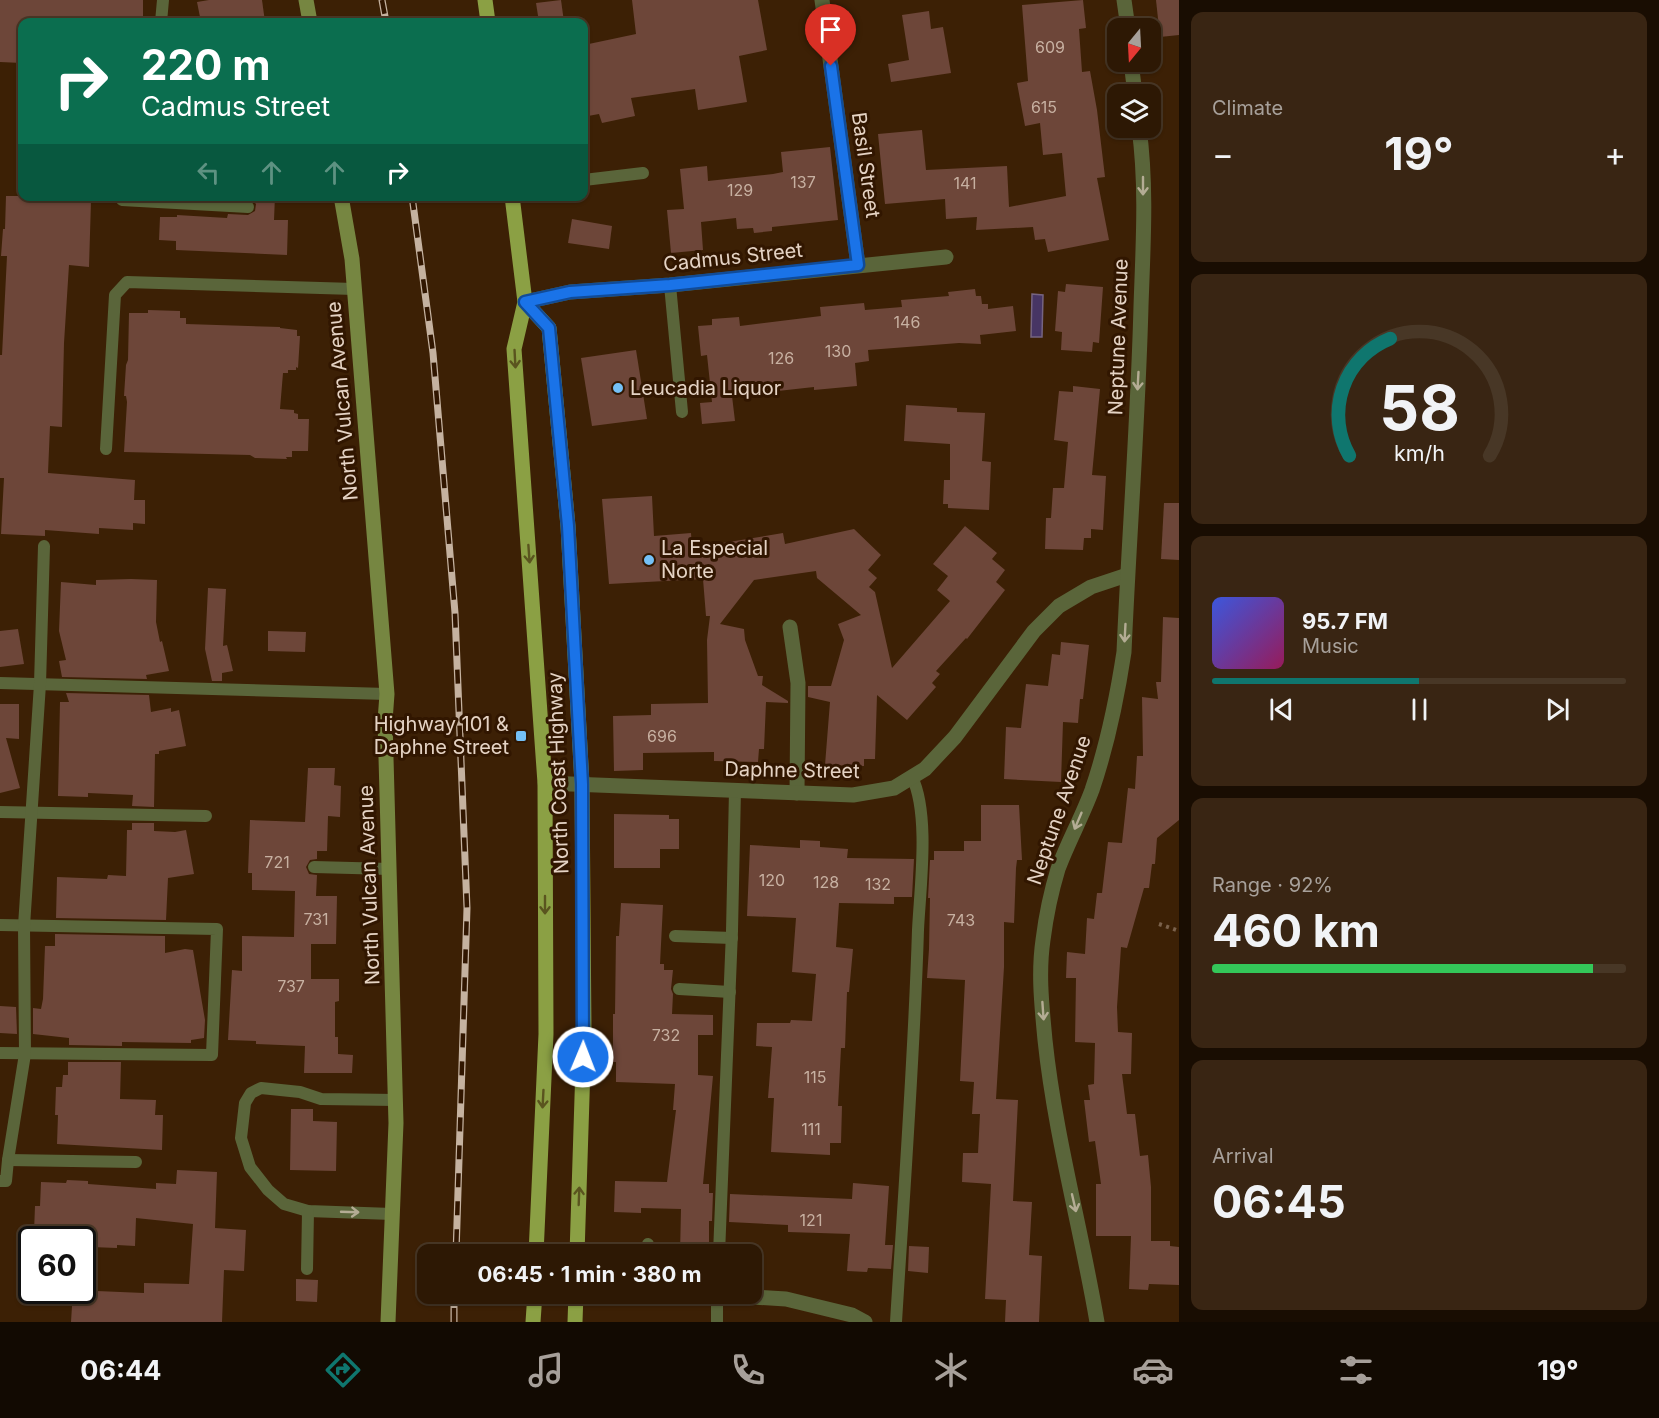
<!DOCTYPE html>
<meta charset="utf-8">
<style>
:root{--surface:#2d1804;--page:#392513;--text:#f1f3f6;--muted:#a7a09a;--line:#483726;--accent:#0f766e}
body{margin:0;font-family:Inter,sans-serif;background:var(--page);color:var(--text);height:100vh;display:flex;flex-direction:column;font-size:22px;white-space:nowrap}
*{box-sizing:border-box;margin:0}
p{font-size:20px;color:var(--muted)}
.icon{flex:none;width:33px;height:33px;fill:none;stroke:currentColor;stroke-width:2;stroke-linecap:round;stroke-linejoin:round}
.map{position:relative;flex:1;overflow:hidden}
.drawer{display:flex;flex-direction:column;gap:12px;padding:12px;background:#190d02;width:480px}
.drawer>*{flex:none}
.hud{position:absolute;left:18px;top:18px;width:570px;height:183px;border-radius:12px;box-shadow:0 2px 4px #0004,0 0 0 2px var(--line);background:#0b6e4f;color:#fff;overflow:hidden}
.needle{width:39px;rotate:198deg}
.tools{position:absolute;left:1107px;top:18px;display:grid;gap:12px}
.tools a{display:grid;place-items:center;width:54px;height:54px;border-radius:12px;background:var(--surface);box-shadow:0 2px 4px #0004,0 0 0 2px var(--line);font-size:30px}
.speed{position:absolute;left:18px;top:1226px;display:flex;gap:12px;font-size:30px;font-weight:700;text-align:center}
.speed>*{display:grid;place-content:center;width:78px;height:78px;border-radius:50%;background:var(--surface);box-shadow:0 2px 4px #0004,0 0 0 2px var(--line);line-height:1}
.speed .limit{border:3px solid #111;border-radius:9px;background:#fff;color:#111}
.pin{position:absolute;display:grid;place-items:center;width:51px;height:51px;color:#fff;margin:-62px -26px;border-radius:50% 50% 50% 0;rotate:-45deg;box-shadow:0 0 6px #0007}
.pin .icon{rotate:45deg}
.me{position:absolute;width:66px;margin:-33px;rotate:1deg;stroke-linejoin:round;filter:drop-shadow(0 0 4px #0008)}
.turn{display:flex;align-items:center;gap:21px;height:126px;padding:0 24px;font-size:27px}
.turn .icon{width:78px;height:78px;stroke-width:2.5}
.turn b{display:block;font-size:42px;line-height:51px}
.lanes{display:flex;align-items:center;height:57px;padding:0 24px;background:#0003;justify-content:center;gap:30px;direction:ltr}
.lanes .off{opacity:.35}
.big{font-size:45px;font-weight:700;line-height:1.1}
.drawer .tile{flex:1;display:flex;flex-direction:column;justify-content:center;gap:9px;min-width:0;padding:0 21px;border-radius:12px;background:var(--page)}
.drawer .dial{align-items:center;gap:0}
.dial svg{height:156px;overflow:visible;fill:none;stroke:var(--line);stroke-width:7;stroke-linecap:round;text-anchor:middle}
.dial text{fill:var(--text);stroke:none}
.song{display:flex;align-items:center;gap:18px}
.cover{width:72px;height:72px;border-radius:9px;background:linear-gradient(135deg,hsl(230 70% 55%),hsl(330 70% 35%))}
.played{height:6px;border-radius:3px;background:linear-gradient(90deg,var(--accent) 50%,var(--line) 50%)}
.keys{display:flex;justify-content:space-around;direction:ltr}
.heat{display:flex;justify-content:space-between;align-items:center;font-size:33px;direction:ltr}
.charge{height:9px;border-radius:4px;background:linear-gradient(90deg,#34c759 92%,var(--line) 0)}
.trip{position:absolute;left:417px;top:1244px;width:345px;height:60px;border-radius:12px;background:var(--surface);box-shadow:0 2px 4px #0004,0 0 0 2px var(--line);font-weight:700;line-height:60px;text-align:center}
.tab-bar{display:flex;height:96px;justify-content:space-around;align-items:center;background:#120a02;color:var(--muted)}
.tab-bar .icon{width:42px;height:42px}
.tab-bar .active{color:var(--accent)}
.tab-bar b{font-size:27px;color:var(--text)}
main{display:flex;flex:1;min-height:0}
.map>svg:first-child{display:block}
.water{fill:#473564;stroke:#766481;stroke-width:1.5}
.building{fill:#6d4639}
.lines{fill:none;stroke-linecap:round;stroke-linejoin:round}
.path{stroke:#7a614b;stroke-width:4;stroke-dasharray:3 4.5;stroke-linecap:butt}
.service{stroke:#5a653a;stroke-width:12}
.minor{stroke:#5a653a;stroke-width:15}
.tertiary{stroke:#5a653a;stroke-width:15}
.secondary{stroke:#768641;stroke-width:15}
.primary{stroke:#8ba044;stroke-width:15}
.rail-casing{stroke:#c5b2a0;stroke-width:7}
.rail{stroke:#311600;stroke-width:4.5;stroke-dasharray:14;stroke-linecap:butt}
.oneway{stroke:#b4ac94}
.oneway2{stroke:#5a541f}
.route-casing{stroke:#114b97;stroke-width:15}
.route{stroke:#1a73e8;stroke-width:10}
.poi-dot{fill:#74c0f6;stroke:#311600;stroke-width:2}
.labels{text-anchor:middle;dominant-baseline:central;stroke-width:6;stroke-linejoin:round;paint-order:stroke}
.number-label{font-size:16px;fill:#c7b0a1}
.street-label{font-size:20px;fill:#e5d3c4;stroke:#311600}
.poi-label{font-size:20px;fill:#e5d3c4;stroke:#311600;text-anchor:start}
</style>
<main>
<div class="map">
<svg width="1179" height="1322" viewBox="0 0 1179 1322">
<rect width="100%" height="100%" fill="#3c2005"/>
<polygon class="water" points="1032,294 1043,295 1042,337 1031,337"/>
<g class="building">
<polygon points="0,0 143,0 143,22 22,22 22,63 0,62"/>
<polygon points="209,0 262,0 265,22 201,22 197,2"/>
<polygon points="561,0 564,22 539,22 536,3"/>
<polygon points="632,0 758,0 767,50 739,56 747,102 698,110 695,89 631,98 635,116 602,123 599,114 588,116 584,96 584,45 636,34"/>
<polygon points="1083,0 1086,28 1079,29 1082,72 1090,71 1097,110 1105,177 1097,178 1109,240 1048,252 1045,239 1035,240 1033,227 976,230 977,217 946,219 945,199 885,204 878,134 922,130 926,170 1007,166 1009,207 1066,196 1062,153 1043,155 1040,123 1025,126 1017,83 1028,81 1022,5"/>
<polygon points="1156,0 1179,0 1179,35 1160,37"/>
<polygon points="929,11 931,29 943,27 951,73 891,82 888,64 909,60 902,15"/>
<polygon points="830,147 838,220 772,227 772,231 754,233 753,228 737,229 736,218 701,222 703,250 671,253 667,210 684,209 680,169 707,166 708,181 773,174 783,172 781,152"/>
<polygon points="6,196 59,196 59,200 91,201 89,267 69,265 64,343 62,427 50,426 48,473 135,480 134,500 145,500 145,524 133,523 133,530 99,528 99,534 45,530 45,536 1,534 4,478 0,478 0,355 2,355 7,256 1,256 3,229 5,229"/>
<polygon points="229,196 275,196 274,220 288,220 287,255 176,250 176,241 159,240 160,217 177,217 177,215 227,218 228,214 248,215 255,211 256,204 252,200"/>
<polygon points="572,219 612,226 609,249 568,243"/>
<polygon points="1066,284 1103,287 1099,343 1093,342 1092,352 1061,350 1062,332 1055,331 1058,291 1065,292"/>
<polygon points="975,289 976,296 981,296 982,304 988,304 988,309 1013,306 1016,331 980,335 981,344 959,343 868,350 869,361 855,363 857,386 814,390 814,387 732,396 735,421 702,424 700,403 712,402 707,355 701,356 698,326 712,325 712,319 739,317 740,326 821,316 820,307 864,303 865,310 902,307 901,300 949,296 948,292"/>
<polygon points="148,310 180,311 180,318 186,318 186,324 280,327 280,328 297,330 297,336 300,336 298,368 296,367 296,370 288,370 288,373 283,373 280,409 294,410 294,413 298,414 298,419 309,419 308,451 292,451 292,457 286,457 287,459 255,458 250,455 124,452 127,402 126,396 124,396 126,365 128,360 129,313 148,313"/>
<polygon points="636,350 647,419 592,426 581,358"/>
<polygon points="1073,386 1100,389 1092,475 1106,476 1103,530 1091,529 1091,538 1084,538 1083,550 1045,549 1046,518 1051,518 1053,488 1064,488 1068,442 1054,440 1059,391 1073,392"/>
<polygon points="906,405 957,408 957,412 985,413 982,461 991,462 989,510 948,508 948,504 943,504 944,480 950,480 950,444 904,441"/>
<polygon points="652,496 654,536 691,533 692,548 783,533 785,544 854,529 881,555 868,570 877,578 869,587 875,592 892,668 950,601 937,590 948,576 933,564 965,526 997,553 992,559 1005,570 996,582 1005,590 967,639 966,638 936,671 940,674 932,683 936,687 907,720 877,695 875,759 864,759 864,766 825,765 830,702 808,697 808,686 831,686 844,640 838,624 861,615 817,578 816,571 754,580 720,624 744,629 745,640 758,676 763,676 762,685 788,701 788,703 766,702 764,749 759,749 758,762 714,761 714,752 643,753 643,770 614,771 613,716 651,715 651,704 708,703 707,640 710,616 706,616 703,579 609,584 602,499"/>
<polygon points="1164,503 1179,503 1179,560 1161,559"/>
<polygon points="131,579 157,580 156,622 160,642 162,641 169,671 146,675 147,679 62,677 59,661 66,660 59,631 61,582 96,585 96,580"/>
<polygon points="208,588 226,589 223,646 227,645 233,671 222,673 222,681 212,681 205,649"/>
<polygon points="1163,617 1179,618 1179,820 1157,838 1155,864 1152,864 1149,888 1144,888 1127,948 1121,947 1117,1007 1118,1032 1132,1033 1131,1074 1122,1074 1127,1114 1135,1114 1140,1156 1148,1155 1151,1187 1151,1241 1170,1241 1170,1246 1179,1247 1179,1285 1149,1284 1148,1290 1129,1289 1131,1236 1096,1236 1096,1184 1101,1184 1095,1141 1089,1142 1084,1100 1090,1100 1088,1085 1094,1084 1095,1043 1075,1042 1076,978 1066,978 1067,952 1085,954 1087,918 1094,919 1097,893 1102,893 1108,842 1122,843 1128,788 1135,789 1137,756 1143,756 1142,697 1158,699 1156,682 1161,682"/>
<polygon points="18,629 24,664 0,667 0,631"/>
<polygon points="268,631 306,632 305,652 268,651"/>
<polygon points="1061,642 1089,645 1083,699 1080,699 1078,723 1063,722 1061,782 1004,779 1006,727 1021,728 1026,684 1048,686 1052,654 1060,655"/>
<polygon points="66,693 149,695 151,712 171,708 171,712 179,710 186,746 159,751 159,754 155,754 154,807 132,806 133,795 88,793 88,797 58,796 60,702 69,702"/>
<polygon points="0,704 19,704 19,739 6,738 20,788 0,793"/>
<polygon points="308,768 335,768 334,785 341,786 340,817 328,816 327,851 317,851 317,859 310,860 306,867 309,874 317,875 316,896 337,896 336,944 311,944 311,979 339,979 339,1001 335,1002 335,1037 338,1037 338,1054 353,1055 352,1073 304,1073 305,1046 256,1044 256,1041 228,1040 232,970 242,971 242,936 294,937 295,891 252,890 252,873 248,873 250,820 305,822"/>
<polygon points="981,805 1019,805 1022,860 1017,860 1016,868 1014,923 1004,922 1004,967 996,1099 1018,1100 1013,1201 1032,1202 1029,1255 1042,1256 1039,1322 1005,1322 1006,1300 985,1299 991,1184 962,1182 963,1153 978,1153 980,1114 972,1114 974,1082 960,1081 965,980 927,978 929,949 930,898 928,898 930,860 934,860 934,851 964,851 964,841 981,841"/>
<polygon points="614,814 669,815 669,819 679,819 679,849 660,849 660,868 614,868"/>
<polygon points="132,823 154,823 154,831 175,832 186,830 194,874 168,878 166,920 56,918 57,877 107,879 108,875 126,876 127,830 132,830"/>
<polygon points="800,840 820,841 820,847 848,849 847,858 914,859 912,897 894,897 894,904 839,903 836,947 853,949 849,992 847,992 845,1048 841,1048 838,1106 842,1106 841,1143 830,1143 830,1155 771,1152 774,1098 768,1098 772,1047 756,1046 757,1023 790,1023 791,1020 812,1021 816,974 792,972 796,918 747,916 750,845 800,848"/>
<polygon points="621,903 663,905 660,964 664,964 664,970 673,970 671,989 673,994 672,1014 713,1015 713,1035 698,1035 698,1075 713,1076 703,1184 709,1184 709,1193 713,1193 712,1221 709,1221 709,1254 680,1254 681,1209 641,1208 641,1213 614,1212 615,1181 667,1182 676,1110 673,1110 675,1084 616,1082 616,1062 613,1062 613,1014 615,1014 616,936 619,936"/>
<polygon points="55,934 165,936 165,953 185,949 193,950 205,1020 204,1038 191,1040 191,1043 122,1042 122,1046 69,1045 69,1038 33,1034 33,1008 41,1009 43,999 45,946 55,946"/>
<polygon points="0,1006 16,1007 17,1034 0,1033"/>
<polygon points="68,1062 121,1062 120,1099 156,1100 155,1115 163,1115 162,1150 57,1144 58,1115 55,1115 56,1087 62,1087 63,1075 68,1075"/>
<polygon points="291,1109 313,1109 313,1121 337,1122 336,1171 290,1170"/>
<polygon points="177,1170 217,1172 215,1228 246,1230 244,1271 224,1270 222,1322 71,1322 73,1290 144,1293 144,1283 189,1284 193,1224 136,1218 135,1246 117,1245 117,1248 91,1247 91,1239 38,1239 38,1232 34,1232 35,1206 40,1206 41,1182 66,1183 67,1180 88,1181 88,1184 156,1189 156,1183 176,1184"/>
<polygon points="853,1183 889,1186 885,1245 893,1245 891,1269 868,1268 867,1272 847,1271 850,1234 788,1232 788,1225 729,1222 730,1194 852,1199"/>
<polygon points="909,1246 929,1247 928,1273 908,1271"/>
<polygon points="296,1279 318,1280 317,1302 296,1301"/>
</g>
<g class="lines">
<polyline class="path" points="1159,924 1179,931"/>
<g class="service">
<polyline points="161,22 163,0"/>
<polyline points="584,180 643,173"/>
<polyline points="122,196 122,200 248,207"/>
<polyline points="670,285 682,412"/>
<polyline points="106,449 115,295 127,282 354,289"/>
<polyline points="0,683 387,694"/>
<polyline points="0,812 206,816"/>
<polyline points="314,867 390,869"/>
<polyline points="0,925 217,929 212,1055 0,1053"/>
<polyline points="675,936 732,938"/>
<polyline points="679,989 730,992"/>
<polyline points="8,1160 136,1162"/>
<polyline points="0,1181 6,1181 8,1160 25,1054 24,926 40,684 44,546"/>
<polyline points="392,1214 308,1211 284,1204 268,1190 250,1167 241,1138 245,1103 251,1093 261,1088 300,1092 321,1099 396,1100"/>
<polyline points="647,1254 648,1244"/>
<polyline points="719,1254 732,931 735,790"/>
<polyline points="307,1269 308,1211"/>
<polyline points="717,1322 717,1293"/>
<path d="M896 1322C904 1191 914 1061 918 930 920 888 930 814 912 777"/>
</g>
<g class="minor">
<polyline points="822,0 858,265"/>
<polyline points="525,302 570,292 670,285 946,257"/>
<polyline points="790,627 798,683 797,793"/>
<polyline points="545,783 853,795 894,788 925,769 955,737 1034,631 1059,606 1091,587 1127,575"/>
<polyline points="534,1297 717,1295 786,1299 852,1315 865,1322"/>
</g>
<g class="tertiary">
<polyline points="1124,0 1128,28"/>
<polyline points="1131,62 1135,94"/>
<path d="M1097 1322C1081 1228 1055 1135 1045 1040 1042 1007 1038 974 1043 940 1046 916 1051 892 1058 869 1068 842 1082 817 1092 790 1107 746 1117 698 1124 652 1129 537 1138 421 1141 306 1143 247 1147 186 1139 128"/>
</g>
<g class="secondary">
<polyline points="306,0 310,22"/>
<polyline points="341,196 352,259 387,694 385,721 396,1123 388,1322"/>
</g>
<g class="primary">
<polyline points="485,0 488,22"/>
<polyline points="512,196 525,302 514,349 545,783 546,1034 536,1254"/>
<polyline points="525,302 549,328 568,526 582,784 584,1035 577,1254"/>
<polyline points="533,1322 535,1293"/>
<polyline points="575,1322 576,1293"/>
</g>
<defs>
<g id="rail">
<polyline points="382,0 386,22"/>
<polyline points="412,196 433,353 455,613 467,908 456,1254"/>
<polyline points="454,1322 454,1293"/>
</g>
</defs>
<use href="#rail" class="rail-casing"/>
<use href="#rail" class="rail"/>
</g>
<defs><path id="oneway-shaft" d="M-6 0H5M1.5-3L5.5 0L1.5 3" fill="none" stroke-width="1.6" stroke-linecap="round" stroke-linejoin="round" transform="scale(1.5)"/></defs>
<g class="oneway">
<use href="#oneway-shaft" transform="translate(1143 186) rotate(90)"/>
<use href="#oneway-shaft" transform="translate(1138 381) rotate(93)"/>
<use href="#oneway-shaft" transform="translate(1125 633) rotate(93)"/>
<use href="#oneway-shaft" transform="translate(1078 821) rotate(113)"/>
<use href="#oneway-shaft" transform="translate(1043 1011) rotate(86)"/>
<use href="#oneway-shaft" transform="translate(1074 1203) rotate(77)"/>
<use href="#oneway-shaft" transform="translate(350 1212) rotate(2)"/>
</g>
<g class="oneway2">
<use href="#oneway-shaft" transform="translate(515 359) rotate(87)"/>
<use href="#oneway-shaft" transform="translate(529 554) rotate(86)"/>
<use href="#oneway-shaft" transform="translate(545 905) rotate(90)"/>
<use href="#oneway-shaft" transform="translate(543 1099) rotate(93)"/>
<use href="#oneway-shaft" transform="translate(579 1196) rotate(-88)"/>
</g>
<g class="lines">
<defs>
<polyline id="route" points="583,1057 582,784 568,526 549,328 525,302 570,292 670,285 858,265 831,66"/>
</defs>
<use href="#route" class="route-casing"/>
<use href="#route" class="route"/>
</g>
<g class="poi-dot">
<circle cx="618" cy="388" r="6"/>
<circle cx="649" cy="560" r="6"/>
<rect x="515" y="730" width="12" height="12" rx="3"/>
</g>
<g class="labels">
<g class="number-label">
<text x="1050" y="47">609</text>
<text x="1044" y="107">615</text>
<text x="803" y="182">137</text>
<text x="965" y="183">141</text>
<text x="740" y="190">129</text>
<text x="907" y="322">146</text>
<text x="838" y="351">130</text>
<text x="781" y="358">126</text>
<text x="662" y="736">696</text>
<text x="277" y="862">721</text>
<text x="772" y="880">120</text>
<text x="826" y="882">128</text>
<text x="878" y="884">132</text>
<text x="316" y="919">731</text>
<text x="961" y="920">743</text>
<text x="291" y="986">737</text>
<text x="666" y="1035">732</text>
<text x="815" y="1077">115</text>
<text x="811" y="1129">111</text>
<text x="811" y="1220">121</text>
</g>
<g class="street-label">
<text transform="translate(866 165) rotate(82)">Basil Street</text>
<text transform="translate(733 257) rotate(-6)">Cadmus Street</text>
<text transform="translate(1118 337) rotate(-88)">Neptune Avenue</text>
<text transform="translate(342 401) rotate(-95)">North Vulcan Avenue</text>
<text transform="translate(792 770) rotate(1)">Daphne Street</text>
<text transform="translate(558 773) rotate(-92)">North Coast Highway</text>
<text transform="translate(1059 810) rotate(-71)">Neptune Avenue</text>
<text transform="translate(369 885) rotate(-92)">North Vulcan Avenue</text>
</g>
<g class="poi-label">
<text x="630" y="388">Leucadia Liquor</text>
<text x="661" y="548">La Especial<tspan x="661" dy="23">Norte</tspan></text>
<text x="509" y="724" text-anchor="end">Highway 101 &amp;<tspan x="509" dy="23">Daphne Street</tspan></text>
</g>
</g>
</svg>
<div class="tools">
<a><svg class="needle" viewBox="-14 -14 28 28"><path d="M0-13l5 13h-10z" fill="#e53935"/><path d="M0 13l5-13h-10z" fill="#a7a09a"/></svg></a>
<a><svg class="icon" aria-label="layers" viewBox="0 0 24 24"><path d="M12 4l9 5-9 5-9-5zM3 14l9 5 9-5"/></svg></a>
</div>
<div class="speed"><div class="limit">60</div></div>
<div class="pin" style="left:831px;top:66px;background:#d93025"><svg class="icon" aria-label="arrive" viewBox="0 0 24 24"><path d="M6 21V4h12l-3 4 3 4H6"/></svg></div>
<svg class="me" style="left:583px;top:1057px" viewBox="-20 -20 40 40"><circle r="17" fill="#1a73e8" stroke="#fff" stroke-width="3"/><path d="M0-11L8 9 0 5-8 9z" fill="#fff"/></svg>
<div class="trip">06:45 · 1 min · 380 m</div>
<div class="hud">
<div class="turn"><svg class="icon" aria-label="right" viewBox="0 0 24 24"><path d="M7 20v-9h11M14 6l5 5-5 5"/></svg><div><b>220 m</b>Cadmus Street</div></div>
<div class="lanes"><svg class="icon off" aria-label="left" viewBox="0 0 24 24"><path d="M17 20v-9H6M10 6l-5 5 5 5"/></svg><svg class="icon off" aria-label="ahead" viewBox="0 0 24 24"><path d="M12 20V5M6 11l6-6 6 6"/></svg><svg class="icon off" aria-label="ahead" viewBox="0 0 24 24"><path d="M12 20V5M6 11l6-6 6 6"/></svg><svg class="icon" aria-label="right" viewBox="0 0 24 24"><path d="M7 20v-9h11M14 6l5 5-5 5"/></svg></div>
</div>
</div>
<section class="drawer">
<div class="tile"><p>Climate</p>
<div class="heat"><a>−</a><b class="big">19°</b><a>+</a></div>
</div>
<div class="tile dial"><svg viewBox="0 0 100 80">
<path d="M14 69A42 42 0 1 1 86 69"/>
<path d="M14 69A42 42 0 0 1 35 9" stroke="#0f766e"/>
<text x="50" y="56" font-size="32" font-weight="700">58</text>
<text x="50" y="72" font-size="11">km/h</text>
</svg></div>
<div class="tile">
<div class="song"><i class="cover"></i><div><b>95.7 FM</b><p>Music</p></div></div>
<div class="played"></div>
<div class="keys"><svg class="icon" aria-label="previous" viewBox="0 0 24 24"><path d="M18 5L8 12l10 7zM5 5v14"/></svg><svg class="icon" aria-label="pause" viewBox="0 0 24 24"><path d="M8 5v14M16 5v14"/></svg><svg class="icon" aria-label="next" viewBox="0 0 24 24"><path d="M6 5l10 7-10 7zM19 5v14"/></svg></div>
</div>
<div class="tile"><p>Range · 92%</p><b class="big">460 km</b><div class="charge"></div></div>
<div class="tile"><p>Arrival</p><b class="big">06:45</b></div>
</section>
</main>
<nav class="tab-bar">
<b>06:44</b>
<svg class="icon active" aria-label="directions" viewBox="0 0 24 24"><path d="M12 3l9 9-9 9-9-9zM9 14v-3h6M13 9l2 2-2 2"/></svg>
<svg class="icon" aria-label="music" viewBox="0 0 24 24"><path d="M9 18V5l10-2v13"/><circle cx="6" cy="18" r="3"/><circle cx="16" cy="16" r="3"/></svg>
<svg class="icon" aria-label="phone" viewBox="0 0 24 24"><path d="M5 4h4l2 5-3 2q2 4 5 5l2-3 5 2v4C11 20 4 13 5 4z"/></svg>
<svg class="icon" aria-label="climate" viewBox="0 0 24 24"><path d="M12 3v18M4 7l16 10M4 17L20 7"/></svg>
<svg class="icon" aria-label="car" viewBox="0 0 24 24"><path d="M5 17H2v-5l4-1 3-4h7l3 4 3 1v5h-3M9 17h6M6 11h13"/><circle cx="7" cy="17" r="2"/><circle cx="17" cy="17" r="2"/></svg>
<svg class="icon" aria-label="filters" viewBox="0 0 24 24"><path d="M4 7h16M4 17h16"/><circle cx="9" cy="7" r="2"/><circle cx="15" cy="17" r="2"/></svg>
<b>19°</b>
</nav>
